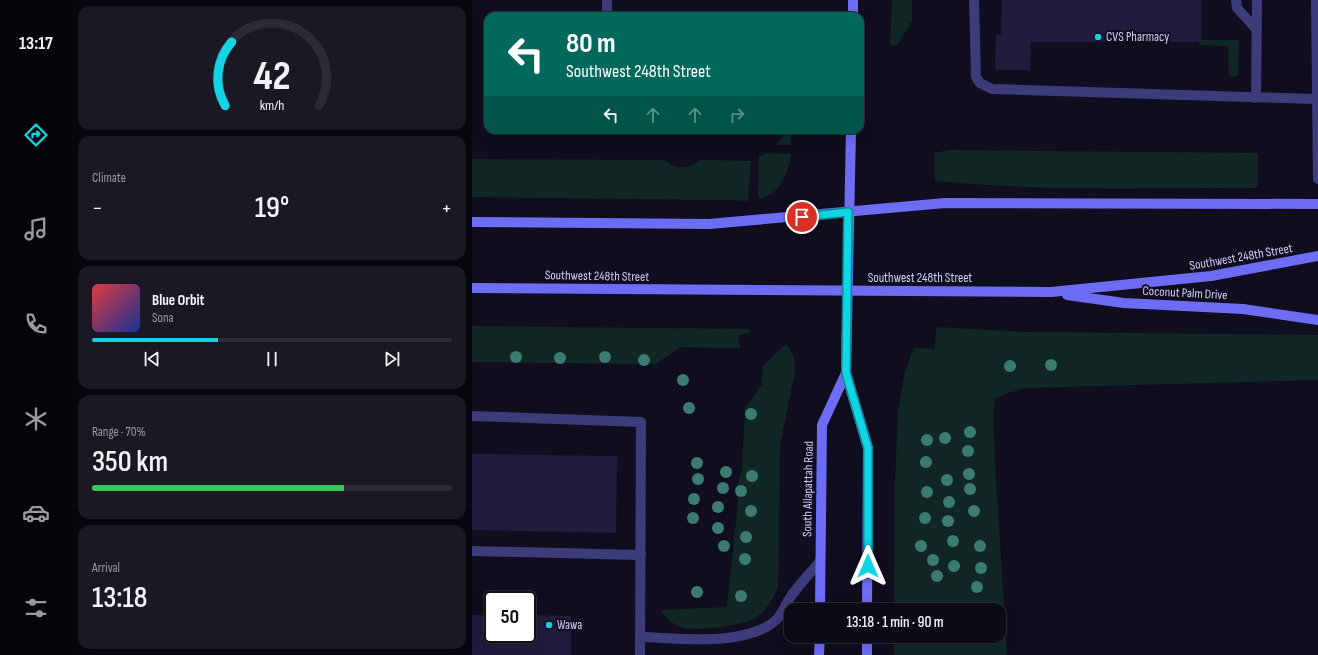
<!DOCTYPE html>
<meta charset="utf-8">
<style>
:root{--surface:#0c0a16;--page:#1a1823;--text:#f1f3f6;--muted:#9a9aa1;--line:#2c2b35;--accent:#11d4e5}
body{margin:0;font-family:"Sofia Sans Condensed",sans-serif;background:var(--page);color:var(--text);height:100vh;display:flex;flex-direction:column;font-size:15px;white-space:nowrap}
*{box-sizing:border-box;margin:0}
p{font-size:13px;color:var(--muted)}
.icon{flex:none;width:22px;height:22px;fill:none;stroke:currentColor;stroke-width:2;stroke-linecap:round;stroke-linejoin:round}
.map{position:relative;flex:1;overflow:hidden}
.side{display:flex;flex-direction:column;gap:6px;padding:6px;background:#07060c;width:400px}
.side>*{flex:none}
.guide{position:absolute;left:12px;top:12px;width:380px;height:122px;border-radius:12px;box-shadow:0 4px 16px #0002,0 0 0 1px var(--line);background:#00695c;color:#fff;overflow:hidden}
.speed{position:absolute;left:12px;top:591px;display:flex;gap:8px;font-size:20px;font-weight:700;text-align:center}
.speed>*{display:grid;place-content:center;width:52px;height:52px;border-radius:50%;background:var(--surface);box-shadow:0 4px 16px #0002,0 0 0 1px var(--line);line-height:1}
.speed .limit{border:2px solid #111;border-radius:6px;background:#fff;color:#111}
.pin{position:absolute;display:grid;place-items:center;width:34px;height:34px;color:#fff;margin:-17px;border:2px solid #fff;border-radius:50%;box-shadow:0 1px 4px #0007}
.me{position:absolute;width:44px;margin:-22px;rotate:0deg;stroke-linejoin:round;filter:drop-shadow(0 0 3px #0008)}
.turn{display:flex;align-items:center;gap:14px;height:84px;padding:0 16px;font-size:18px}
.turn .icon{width:52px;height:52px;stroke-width:2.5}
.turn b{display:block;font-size:28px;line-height:34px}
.lanes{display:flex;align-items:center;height:38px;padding:0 16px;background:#0003;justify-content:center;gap:20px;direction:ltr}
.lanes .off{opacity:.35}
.big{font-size:30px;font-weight:600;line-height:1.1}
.side .widget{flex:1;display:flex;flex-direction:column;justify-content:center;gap:6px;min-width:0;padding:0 14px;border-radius:12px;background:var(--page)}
.side .dial{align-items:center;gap:0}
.dial svg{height:104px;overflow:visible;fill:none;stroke:var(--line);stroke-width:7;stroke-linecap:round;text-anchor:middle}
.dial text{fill:var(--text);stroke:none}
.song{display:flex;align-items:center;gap:12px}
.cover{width:48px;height:48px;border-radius:6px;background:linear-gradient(135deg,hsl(0 70% 55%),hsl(230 70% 35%))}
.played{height:4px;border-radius:2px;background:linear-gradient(90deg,var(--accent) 35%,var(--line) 35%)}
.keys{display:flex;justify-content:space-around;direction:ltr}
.heat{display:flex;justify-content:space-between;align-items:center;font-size:22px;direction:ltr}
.charge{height:6px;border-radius:3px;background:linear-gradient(90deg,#34c759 70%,var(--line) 0)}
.trip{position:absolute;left:312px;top:603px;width:222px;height:40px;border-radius:12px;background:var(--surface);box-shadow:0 4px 16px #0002,0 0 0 1px var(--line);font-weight:600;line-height:40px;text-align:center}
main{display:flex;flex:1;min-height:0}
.tab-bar{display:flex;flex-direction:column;width:72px;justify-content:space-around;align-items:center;background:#050409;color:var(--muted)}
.tab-bar .icon{width:28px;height:28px}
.tab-bar .current{color:var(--accent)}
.tab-bar b{font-size:18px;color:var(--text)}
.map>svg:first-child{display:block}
.green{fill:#112726}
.building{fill:#211b3d}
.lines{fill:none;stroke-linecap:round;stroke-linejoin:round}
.lane{stroke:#3d3c7a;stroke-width:10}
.street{stroke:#3d3c7a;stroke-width:10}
.secondary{stroke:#6d6cf4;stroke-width:10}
.tree{fill:#3c7b71}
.route-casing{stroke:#0b8a95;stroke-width:10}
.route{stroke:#11d4e5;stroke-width:7}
.poi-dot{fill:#11d4e5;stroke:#100e1e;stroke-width:1.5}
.labels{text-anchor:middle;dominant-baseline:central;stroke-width:4;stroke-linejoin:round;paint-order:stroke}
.poi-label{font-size:13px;fill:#d2cefb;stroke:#100e1e;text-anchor:start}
.street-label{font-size:13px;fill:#d2cefb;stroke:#100e1e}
</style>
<main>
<nav class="tab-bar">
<b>13:17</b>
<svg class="icon current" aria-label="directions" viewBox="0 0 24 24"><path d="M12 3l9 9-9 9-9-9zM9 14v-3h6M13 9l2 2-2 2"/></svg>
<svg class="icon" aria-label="music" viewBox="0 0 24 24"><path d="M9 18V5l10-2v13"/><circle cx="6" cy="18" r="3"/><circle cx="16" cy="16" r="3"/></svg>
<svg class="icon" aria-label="phone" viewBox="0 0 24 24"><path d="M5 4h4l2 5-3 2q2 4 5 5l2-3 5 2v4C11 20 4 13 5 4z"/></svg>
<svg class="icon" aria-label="climate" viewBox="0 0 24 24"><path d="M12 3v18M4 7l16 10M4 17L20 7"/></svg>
<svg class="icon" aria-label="car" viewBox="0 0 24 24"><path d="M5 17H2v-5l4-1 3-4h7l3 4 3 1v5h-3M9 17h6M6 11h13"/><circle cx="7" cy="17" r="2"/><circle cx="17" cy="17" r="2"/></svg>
<svg class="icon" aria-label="filters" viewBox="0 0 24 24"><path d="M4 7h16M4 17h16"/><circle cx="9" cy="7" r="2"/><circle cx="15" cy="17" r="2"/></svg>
</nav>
<section class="side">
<div class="widget dial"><svg viewBox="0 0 100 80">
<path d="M14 69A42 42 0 1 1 86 69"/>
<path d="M14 69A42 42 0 0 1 19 20" stroke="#11d4e5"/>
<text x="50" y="56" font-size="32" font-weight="700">42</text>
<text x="50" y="72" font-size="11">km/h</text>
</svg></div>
<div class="widget"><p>Climate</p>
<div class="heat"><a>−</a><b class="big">19°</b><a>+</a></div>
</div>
<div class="widget">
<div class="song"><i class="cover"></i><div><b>Blue Orbit</b><p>Sona</p></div></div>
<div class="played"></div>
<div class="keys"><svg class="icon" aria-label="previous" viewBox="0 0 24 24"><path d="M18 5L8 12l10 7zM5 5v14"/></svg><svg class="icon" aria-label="pause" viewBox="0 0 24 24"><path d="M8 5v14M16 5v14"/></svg><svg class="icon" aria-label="next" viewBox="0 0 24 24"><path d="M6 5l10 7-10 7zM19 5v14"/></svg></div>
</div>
<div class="widget"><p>Range · 70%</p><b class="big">350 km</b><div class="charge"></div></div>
<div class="widget"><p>Arrival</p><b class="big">13:18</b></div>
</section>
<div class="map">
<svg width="846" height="655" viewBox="0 0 846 655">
<rect width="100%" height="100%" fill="#100e1e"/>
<g class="green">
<polygon points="420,0 440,0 440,21 425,45 418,45"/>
<polygon points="729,40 767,40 766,75 760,77 757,74 756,46 729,45 726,42 729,42"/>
<polygon points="315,130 319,130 319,145 305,145"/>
<path d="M477 150 786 153V186L782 188C677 188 568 191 463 181V153Z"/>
<path d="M294 153 319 154C316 173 309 193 288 199L286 197 287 157Z"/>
<path d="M0 159 192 160C204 169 216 170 228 160L279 161 276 201C265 201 259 199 247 200L0 197Z"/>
<polygon points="0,326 277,329 277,333 266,335 268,348 208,347 184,364 0,362"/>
<polygon points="464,327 553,332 846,335 846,380 553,388 536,393 523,399 521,415 523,463 535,655 422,655 422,636 527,636 527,610 422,610 423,483 426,412 433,371 442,348 463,349"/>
<path d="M313 345 316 346 322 358 323 371 308 445 306 586C301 599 295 610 283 618 269 626 229 631 213 628 202 626 194 619 189 610L255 607 266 502 265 484 270 471 273 409 290 384 291 366Z"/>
</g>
<g class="building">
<polygon points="530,0 729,0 729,42 559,42 558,70 523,70 524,35 529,35"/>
<polygon points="0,454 145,456 144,533 0,530"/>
<polygon points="0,615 21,615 21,634 55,634 55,615 99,616 99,655 0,655"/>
</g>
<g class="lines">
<g class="lane">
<polyline points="502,0 504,77 508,83 520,89 844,99"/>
<polyline points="764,0 765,8 785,30"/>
<polyline points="844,0 846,179"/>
<polyline points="784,98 785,0"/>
<polyline points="0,416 169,422 168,655"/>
<polyline points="0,551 169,555"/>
<path d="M169 637C206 638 273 647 303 621 309 616 312 608 316 601 324 587 338 574 348 561"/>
</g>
<polyline class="street" points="135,16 135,0"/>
<g class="secondary">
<polyline points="381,16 381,0"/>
<polyline points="379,130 374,373 396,448 395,610"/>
<polyline points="0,222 237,224 473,203 846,204"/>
<polyline points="0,288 579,292 739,276 846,256"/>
<polyline points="595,295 652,303 771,309 846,320"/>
<polyline points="348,610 350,425 374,373"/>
<polyline points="347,655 348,636"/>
<polyline points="395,655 395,636"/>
</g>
</g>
<g class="tree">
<circle cx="44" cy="357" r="6"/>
<circle cx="133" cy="357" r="6"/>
<circle cx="88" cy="358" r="6"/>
<circle cx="172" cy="360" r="6"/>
<circle cx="579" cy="365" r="6"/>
<circle cx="538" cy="366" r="6"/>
<circle cx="211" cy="380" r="6"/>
<circle cx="217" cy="408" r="6"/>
<circle cx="279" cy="414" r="6"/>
<circle cx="498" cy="432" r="6"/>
<circle cx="473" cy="438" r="6"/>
<circle cx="455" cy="440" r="6"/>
<circle cx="496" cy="451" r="6"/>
<circle cx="454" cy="462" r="6"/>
<circle cx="225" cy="463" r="6"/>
<circle cx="254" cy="472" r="6"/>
<circle cx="497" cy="474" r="6"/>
<circle cx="280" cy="476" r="6"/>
<circle cx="226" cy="479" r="6"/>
<circle cx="475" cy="480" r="6"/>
<circle cx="251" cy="488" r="6"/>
<circle cx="498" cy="489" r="6"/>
<circle cx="269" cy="491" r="6"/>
<circle cx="455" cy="492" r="6"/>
<circle cx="222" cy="499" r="6"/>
<circle cx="477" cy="502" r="6"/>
<circle cx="246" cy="507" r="6"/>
<circle cx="279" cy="511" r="6"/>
<circle cx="502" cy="511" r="6"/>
<circle cx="221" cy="518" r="6"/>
<circle cx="453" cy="518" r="6"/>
<circle cx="476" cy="521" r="6"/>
<circle cx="246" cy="528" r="6"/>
<circle cx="274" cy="537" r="6"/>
<circle cx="481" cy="541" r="6"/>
<circle cx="252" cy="546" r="6"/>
<circle cx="449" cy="546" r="6"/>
<circle cx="508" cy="546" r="6"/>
<circle cx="273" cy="559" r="6"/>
<circle cx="461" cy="560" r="6"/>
<circle cx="482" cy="566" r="6"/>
<circle cx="509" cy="568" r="6"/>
<circle cx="465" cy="576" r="6"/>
<circle cx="505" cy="587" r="6"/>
<circle cx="225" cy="592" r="6"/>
<circle cx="269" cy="596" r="6"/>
</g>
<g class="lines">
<defs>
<polyline id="route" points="330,217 376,212 374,373 396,448 396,566"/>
</defs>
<use href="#route" class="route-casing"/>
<use href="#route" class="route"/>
</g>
<g class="poi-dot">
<circle cx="626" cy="37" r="4"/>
<circle cx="77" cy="625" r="4"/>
</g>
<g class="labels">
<g class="poi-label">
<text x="634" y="37">CVS Pharmacy</text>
<text x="85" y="625">Wawa</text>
</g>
<g class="street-label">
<text transform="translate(769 257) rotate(-10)">Southwest 248th Street</text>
<text transform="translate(125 276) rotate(1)">Southwest 248th Street</text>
<text x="448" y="278">Southwest 248th Street</text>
<text transform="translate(713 293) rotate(3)">Coconut Palm Drive</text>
<text transform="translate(336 489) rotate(-89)">South Allapattah Road</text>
</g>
</g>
</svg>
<div class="speed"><div class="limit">50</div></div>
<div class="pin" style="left:330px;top:217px;background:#d93025"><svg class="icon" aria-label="arrive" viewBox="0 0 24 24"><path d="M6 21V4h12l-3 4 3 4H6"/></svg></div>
<svg class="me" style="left:396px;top:566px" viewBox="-20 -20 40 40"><path d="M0-17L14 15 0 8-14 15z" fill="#11d4e5" stroke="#fff" stroke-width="4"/></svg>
<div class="trip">13:18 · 1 min · 90 m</div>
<div class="guide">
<div class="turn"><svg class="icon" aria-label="left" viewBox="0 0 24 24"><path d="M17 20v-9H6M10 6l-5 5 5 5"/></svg><div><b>80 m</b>Southwest 248th Street</div></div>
<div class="lanes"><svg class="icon" aria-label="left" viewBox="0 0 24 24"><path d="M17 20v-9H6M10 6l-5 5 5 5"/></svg><svg class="icon off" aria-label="ahead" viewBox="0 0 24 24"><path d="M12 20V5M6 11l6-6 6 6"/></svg><svg class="icon off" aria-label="ahead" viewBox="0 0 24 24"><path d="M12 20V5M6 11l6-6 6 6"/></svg><svg class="icon off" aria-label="right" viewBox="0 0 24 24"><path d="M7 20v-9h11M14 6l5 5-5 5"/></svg></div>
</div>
</div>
</main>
